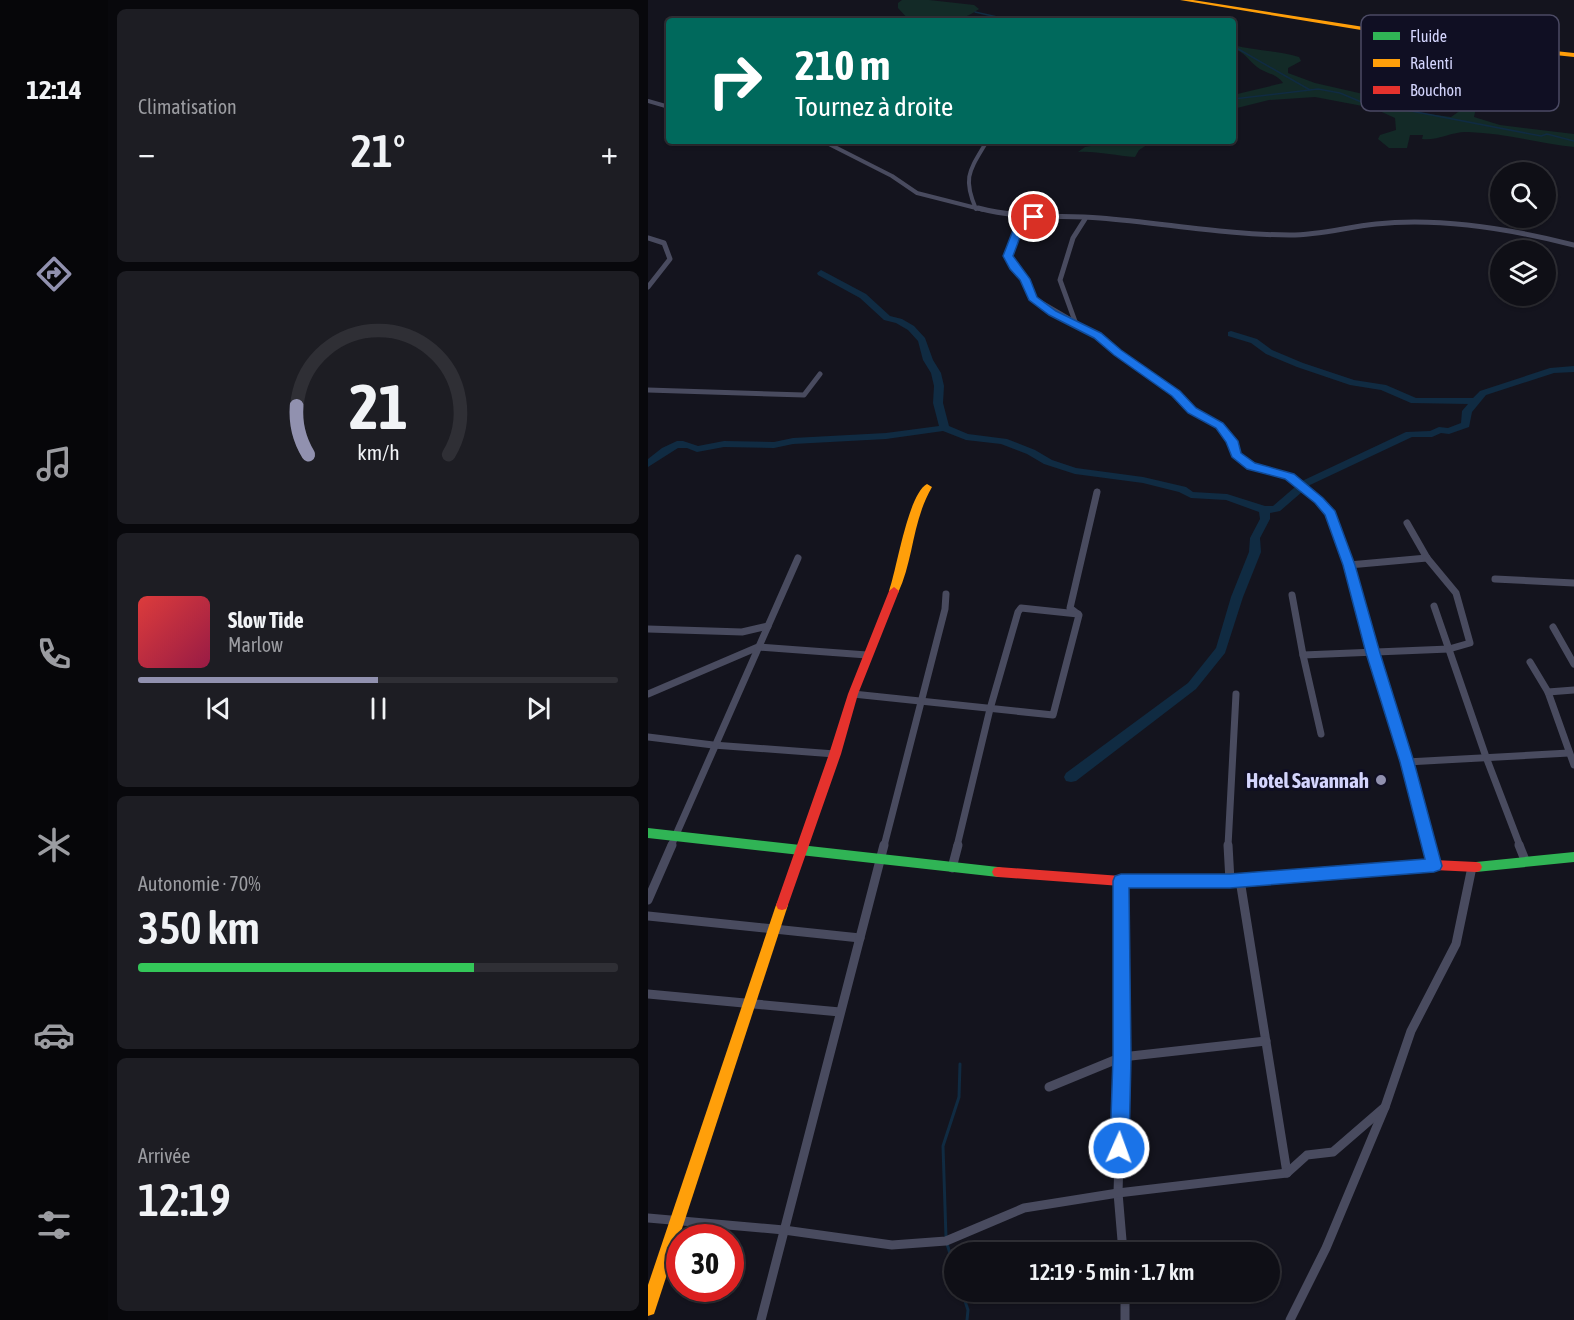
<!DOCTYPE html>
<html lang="fr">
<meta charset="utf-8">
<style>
:root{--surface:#0f0f16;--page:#1d1d23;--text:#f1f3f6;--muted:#9b9ca1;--line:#2f2f35;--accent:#9191af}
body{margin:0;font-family:"Asap Condensed",sans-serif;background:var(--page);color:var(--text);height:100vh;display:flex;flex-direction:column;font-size:22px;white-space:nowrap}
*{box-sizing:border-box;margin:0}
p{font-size:20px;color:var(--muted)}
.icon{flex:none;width:33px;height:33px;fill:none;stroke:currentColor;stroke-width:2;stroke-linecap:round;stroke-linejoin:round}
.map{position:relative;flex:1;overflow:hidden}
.sheet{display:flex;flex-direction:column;gap:9px;padding:9px;background:#08080c;width:540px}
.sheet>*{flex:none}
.top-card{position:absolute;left:18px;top:18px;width:570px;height:126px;border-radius:6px;box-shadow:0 2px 4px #0004,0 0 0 2px var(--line);background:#00695c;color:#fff;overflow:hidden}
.fabs{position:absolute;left:842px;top:162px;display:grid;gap:12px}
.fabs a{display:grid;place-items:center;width:66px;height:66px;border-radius:50%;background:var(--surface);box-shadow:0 2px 4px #0004,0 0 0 2px var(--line);font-size:30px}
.speed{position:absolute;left:18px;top:1224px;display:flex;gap:12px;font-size:30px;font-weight:700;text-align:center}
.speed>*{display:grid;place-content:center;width:78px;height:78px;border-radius:50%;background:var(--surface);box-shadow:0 2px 4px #0004,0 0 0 2px var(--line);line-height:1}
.speed .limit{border:9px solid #d22;background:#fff;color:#111}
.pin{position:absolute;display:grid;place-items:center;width:51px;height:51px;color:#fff;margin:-26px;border:3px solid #fff;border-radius:50%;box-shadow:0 2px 6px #0007}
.me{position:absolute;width:66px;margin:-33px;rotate:2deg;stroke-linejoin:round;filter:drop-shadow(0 0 4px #0008)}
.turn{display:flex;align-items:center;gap:21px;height:126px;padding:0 30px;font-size:27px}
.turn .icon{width:78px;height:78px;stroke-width:2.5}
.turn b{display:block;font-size:42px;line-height:51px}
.big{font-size:45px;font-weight:600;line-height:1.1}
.sheet .widget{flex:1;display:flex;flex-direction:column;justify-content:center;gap:9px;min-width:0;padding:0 21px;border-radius:9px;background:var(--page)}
.sheet .dial{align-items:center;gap:0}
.dial svg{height:156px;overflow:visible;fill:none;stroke:var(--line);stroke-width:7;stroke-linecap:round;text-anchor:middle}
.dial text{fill:var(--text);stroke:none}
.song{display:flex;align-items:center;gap:18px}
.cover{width:72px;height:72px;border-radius:9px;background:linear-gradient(135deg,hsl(0 70% 55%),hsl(340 70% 35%))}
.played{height:6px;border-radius:3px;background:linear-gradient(90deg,var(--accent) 50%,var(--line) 50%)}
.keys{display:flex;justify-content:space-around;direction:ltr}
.heat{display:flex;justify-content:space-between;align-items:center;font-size:33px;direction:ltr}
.charge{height:9px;border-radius:4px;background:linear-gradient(90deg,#34c759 70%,var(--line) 0)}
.trip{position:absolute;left:296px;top:1242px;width:336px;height:60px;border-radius:30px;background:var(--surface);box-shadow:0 2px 4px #0004,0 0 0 2px var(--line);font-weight:600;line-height:60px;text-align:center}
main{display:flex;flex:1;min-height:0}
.tab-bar{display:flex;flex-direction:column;width:108px;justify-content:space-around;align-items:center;background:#060609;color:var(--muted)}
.tab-bar .icon{width:42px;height:42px}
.tab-bar .on{color:var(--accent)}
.tab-bar b{font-size:27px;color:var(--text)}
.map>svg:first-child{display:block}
.green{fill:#132a27}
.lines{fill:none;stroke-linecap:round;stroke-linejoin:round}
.stream-far1{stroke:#102b42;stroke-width:1.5}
.stream{stroke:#102b42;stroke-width:3}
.river{fill:#102b42;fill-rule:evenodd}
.street-far3{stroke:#494b5f;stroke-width:4}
.street-far2{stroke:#494b5f;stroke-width:5}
.street-far1{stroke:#494b5f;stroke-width:7}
.street{stroke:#494b5f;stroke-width:9}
.fast{fill:#30b455;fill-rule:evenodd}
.slow{fill:#ff9f0a;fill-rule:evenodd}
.jam{fill:#e5322d;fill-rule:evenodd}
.route{fill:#1a73e8;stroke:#114b97;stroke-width:1.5}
.poi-dot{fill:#9191af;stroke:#100f23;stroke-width:2}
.labels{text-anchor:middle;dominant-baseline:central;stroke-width:6;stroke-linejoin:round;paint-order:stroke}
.poi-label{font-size:21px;font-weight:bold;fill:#d4d5fd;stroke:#100f23;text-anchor:end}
.key{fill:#100f23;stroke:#4b4a64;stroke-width:1.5}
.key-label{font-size:16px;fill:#d4d5fd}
</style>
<main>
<nav class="tab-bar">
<b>12:14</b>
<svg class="icon on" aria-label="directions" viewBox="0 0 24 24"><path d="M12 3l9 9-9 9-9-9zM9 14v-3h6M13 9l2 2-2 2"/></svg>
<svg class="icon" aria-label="music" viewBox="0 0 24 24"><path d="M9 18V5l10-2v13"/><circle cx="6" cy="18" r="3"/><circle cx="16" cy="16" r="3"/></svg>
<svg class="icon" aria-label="phone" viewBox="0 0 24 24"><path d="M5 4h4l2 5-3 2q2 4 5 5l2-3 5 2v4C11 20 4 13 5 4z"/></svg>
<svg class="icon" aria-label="climate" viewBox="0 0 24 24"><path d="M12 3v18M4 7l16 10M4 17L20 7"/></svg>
<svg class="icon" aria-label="car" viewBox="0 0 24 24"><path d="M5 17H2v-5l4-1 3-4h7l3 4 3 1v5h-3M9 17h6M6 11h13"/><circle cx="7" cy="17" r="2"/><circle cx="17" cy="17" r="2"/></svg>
<svg class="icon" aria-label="filters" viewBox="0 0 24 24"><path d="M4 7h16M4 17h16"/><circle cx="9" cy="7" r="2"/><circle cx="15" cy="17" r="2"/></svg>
</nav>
<section class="sheet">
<div class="widget"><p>Climatisation</p>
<div class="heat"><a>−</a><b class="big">21°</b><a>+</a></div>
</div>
<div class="widget dial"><svg viewBox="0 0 100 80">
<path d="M14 69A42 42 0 1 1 86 69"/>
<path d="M14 69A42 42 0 0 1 8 44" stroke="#9191af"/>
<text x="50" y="56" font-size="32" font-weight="700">21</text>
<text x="50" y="72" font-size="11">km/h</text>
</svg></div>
<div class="widget">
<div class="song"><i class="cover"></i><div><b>Slow Tide</b><p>Marlow</p></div></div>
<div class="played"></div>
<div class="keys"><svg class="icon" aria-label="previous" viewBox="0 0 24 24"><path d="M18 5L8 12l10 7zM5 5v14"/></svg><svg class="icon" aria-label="pause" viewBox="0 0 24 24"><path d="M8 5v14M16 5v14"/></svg><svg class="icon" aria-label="next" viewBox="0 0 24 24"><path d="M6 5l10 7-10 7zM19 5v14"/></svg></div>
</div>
<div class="widget"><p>Autonomie · 70%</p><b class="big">350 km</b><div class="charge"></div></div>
<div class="widget"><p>Arrivée</p><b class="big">12:19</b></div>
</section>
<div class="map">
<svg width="926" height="1320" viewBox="0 0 926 1320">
<rect width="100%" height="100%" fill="#14141e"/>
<g class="green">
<path d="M254 0H281L326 5 331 9C312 24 285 21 262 21L250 8V3Z"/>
<path d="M585 45C607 51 629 50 651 57L653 61 640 68V73L667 83 759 104 773 113 803 117 823 103 825 85 832 88 826 117 852 125 926 134V147C890 143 856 133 820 132 804 131 790 141 774 139L775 135H762L759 148H741L730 139 732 135 748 130 747 118 725 108 667 97 621 100 585 109V95L635 83C628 73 618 74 609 67 601 61 596 51 585 49Z"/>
<path d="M472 141H505L491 150 487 157C467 156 450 151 430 152L437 147Z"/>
</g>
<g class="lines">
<g class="stream-far1">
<polyline points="327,12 367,21"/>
<polyline points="585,46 662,90"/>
<polyline points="585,99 670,89 692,93 711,101 893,136 899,134 926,141"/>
</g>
<g class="stream">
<polyline points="298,1238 295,1146 311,1097 312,1064"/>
<polyline points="299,1244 306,1266"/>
<polyline points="314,1292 320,1310 319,1320"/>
</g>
<polygon class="river" points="173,270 218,294 242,316 254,319 266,326 277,338 285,360 293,373 296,386 295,403 301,426 320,434 359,439 387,450 404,460 428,468 495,477 538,487 545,492 579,494 617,506 625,506 654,481 758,432 782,431 791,427 800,428 813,423 814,411 820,404 763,403 733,390 702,385 649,367 618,354 603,343 580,336 580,332 583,331 609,339 624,350 655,363 706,380 738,385 768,398 825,398 832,391 902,368 926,366 926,372 906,373 838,395 824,412 821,427 801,434 793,433 784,437 764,437 662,485 632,511 622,513 622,519 612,538 613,552 595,597 577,653 548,689 428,781 423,782 418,781 416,777 418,773 540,683 568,648 583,597 601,552 602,538 612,519 611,512 578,500 543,498 531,492 495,483 427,474 396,464 379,454 353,444 318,440 295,431 238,439 145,444 126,448 76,447 49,452 39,448 30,448 0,467 0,459 14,448 29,441 35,441 50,446 76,441 126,442 145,438 238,433 291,426 285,403 286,386 283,373 275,360 270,341 260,330 248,323 236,320 212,298 170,275 169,273"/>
<g class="street-far3">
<polyline points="0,101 21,107"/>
<polyline points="175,141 244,176 269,193 336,210"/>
<path d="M328 209C314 177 322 170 339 141"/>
</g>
<g class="street-far2">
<path d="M330 208C371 219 411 215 452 218 516 223 579 235 642 235 672 235 699 227 728 224 793 217 863 229 926 245"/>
<polyline points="386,217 372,225 360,256 377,279 385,298 450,336 528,394 544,410 571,426 584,441 588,454 603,466 641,476 652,485"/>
<polyline points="0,238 16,243 22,259 0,287"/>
<polyline points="428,324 412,280 425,238 437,219"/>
<polyline points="0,390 156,395 172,374"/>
</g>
<g class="street-far1">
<polyline points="650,483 671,500 683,514 701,565 725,653 759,762 781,846"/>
<polyline points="701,565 779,558"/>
<polyline points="847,579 926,583"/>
<polyline points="644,595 655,655 801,649 822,643 808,593 779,558 759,523"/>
<polyline points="786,606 838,757 872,846"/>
<polyline points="905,627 926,664"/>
<polyline points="0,629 94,632 120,626"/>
<polyline points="655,655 673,734"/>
<polyline points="882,662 900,692 926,765"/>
<polyline points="900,692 926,690"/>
<polyline points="0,694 110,647 219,655"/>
<polyline points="205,694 405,715 431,615 422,608 449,492"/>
<polyline points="0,737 65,745 187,754"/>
<polyline points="759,762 921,753"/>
<polyline points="23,846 150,558"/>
<polyline points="236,846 297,609 298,594"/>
<polyline points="309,846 342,709 370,612 373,608 430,614"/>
<polyline points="580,846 588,694"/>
</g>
<g class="street">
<polyline points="580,845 582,881"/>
<polyline points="781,845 786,865"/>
<polyline points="871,845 877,860"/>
<polyline points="304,868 310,845"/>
<polyline points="592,880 639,1173"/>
<polyline points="473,881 474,1057 470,1193 475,1252"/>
<polyline points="0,900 24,845"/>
<polyline points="0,916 212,938"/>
<polyline points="0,994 192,1012"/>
<polyline points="401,1087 474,1057 618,1041"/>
<polyline points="0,1218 136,1230 244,1245 298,1241 376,1208 470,1193 639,1173 659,1155 685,1152 737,1107"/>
<polyline points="477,1292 477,1320"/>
<polyline points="113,1320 236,845"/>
<polyline points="642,1320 678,1248 737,1107 763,1031 808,944 824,867"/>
</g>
<g class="fast">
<polygon points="0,828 350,867 354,868 356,872 354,876 350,877 0,838"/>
<polygon points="926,852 926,862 828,872 824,871 822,867 824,863 828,862"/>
</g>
<g class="slow">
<polygon points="532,0 545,0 786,38 926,53 926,57 786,42"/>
<path d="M279 484 284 487C264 521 266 559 250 593H242L241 591C249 569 260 494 279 484Z"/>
<polygon points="134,900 138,901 140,905 8,1308 6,1314 0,1316 0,1285 128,905 130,901"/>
</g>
<g class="jam">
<polygon points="246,587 251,591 210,694 193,754 140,905 138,909 134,910 130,909 128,905 181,754 200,694 241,591"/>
<polygon points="786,860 828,862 832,863 834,867 832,871 828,872 786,870 582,886 473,886 350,877 346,876 344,872 346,868 350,867 473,876 582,876"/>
</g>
</g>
<polygon class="route" points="383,215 391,217 376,226 365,256 382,279 389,297 408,311 453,333 473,350 532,391 548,408 575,423 590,441 593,453 607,463 646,474 675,498 687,511 707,565 732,653 766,762 794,866 792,870 786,872 582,888 481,888 483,1057 481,1148 478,1155 471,1157 465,1155 462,1148 465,1057 465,881 467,876 473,874 582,874 777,859 752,762 718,653 695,565 677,515 667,503 637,479 599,469 584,457 578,442 568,428 540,413 524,396 466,355 446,338 401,315 381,300 372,280 362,269 355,256 367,225"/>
<circle class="poi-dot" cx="733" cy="780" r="6"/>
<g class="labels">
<g class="poi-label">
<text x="721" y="780">Hotel Savannah</text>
</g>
</g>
<rect x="713" y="15" width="198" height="96" rx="9" class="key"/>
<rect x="725" y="32" width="27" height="8" fill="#30b455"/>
<rect x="725" y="59" width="27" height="8" fill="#ff9f0a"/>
<rect x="725" y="86" width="27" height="8" fill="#e5322d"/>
<g class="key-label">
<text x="762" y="42">Fluide</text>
<text x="762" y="69">Ralenti</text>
<text x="762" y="96">Bouchon</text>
</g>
</svg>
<div class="fabs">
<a><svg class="icon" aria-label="search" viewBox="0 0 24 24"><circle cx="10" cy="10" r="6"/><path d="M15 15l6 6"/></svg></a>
<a><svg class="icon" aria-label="layers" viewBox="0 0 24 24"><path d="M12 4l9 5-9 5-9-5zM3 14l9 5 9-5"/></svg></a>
</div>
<div class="speed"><div class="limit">30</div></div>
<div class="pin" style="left:386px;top:217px;background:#d93025"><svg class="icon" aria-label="arrive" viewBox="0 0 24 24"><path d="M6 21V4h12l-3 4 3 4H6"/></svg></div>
<svg class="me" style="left:471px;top:1148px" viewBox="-20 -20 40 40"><circle r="17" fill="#1a73e8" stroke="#fff" stroke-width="3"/><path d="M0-11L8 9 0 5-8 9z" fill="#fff"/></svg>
<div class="trip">12:19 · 5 min · 1.7 km</div>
<div class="top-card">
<div class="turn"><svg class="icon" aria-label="right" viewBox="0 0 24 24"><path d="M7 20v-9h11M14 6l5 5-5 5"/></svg><div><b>210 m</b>Tournez à droite</div></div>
</div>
</div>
</main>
